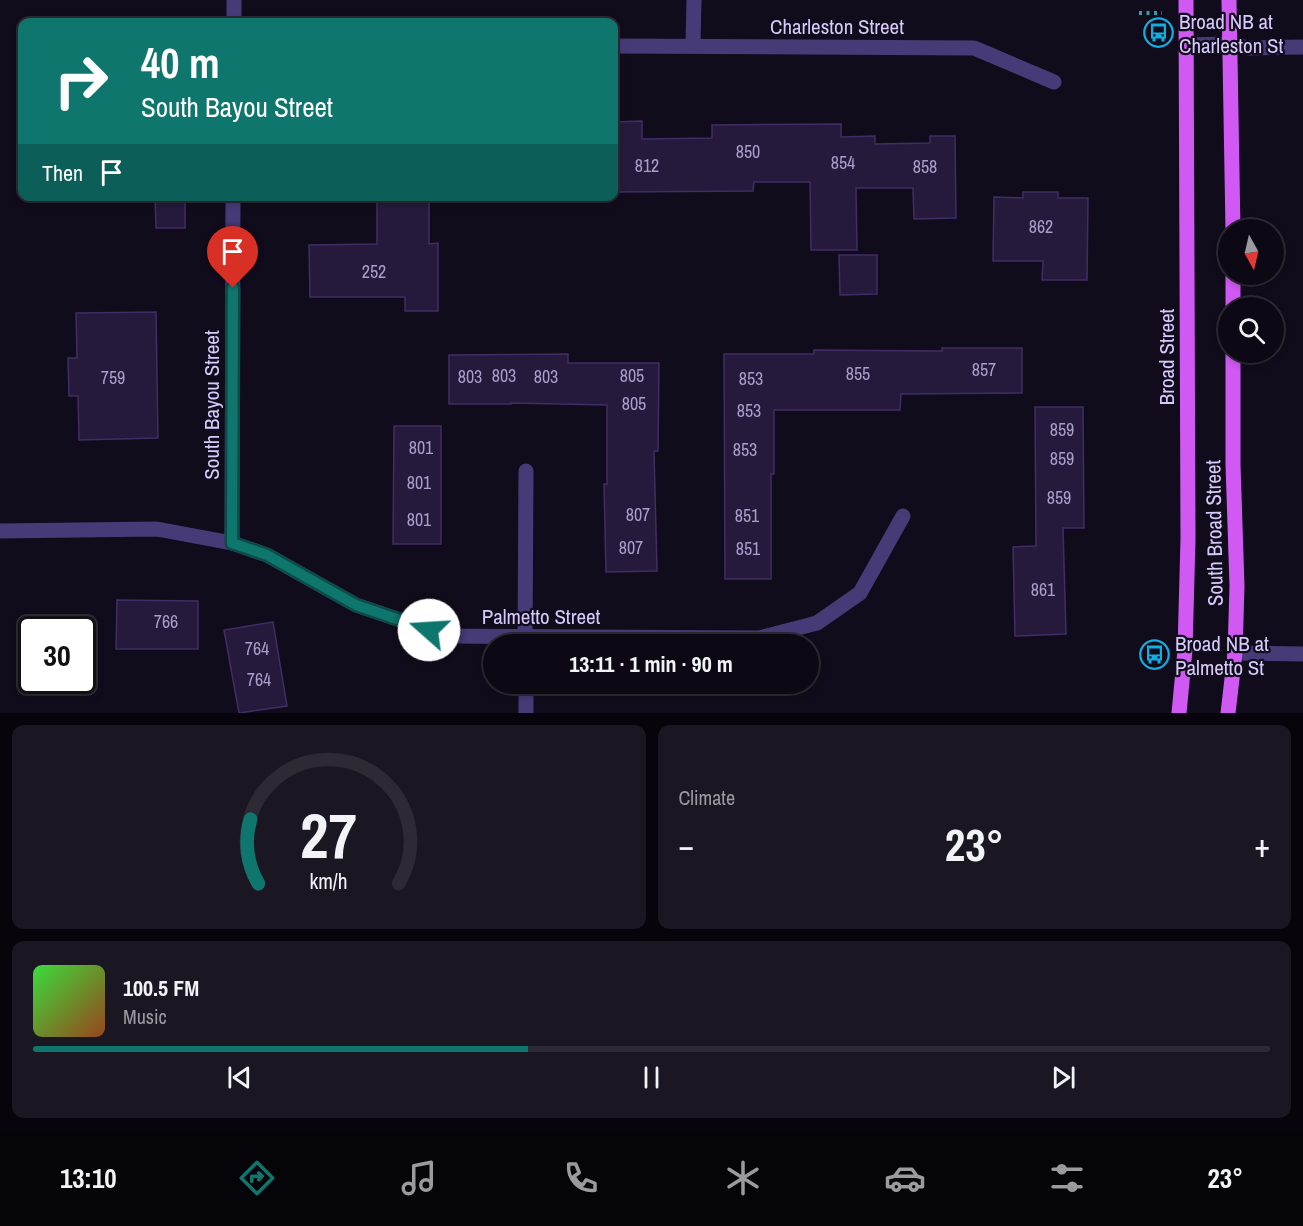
<!DOCTYPE html>
<meta charset="utf-8">
<style>
:root{--surface:#0d0914;--page:#1b1722;--text:#f1f3f6;--muted:#9a9aa0;--line:#2d2a34;--accent:#0f766e}
body{margin:0;font-family:"Archivo Narrow",sans-serif;background:var(--page);color:var(--text);height:100vh;display:flex;flex-direction:column;font-size:22px;white-space:nowrap}
*{box-sizing:border-box;margin:0}
p{font-size:20px;color:var(--muted)}
.icon{flex:none;width:33px;height:33px;fill:none;stroke:currentColor;stroke-width:2;stroke-linecap:round;stroke-linejoin:round}
.map{position:relative;height:713px;overflow:hidden}
.side{display:flex;flex-direction:column;gap:12px;padding:12px;background:#07050b;flex:1}
.side>*{flex:none}
.hud{position:absolute;left:18px;top:18px;width:600px;height:183px;border-radius:12px;box-shadow:0 3px 9px #0003,0 0 0 2px var(--line);background:#0f766e;color:#fff;overflow:hidden}
.needle{width:39px;rotate:172deg}
.controls{position:absolute;left:1218px;top:219px;display:grid;gap:12px}
.controls a{display:grid;place-items:center;width:66px;height:66px;border-radius:50%;background:var(--surface);box-shadow:0 3px 9px #0003,0 0 0 2px var(--line);font-size:30px}
.speed{position:absolute;left:18px;top:616px;display:flex;gap:12px;font-size:30px;font-weight:700;text-align:center}
.speed>*{display:grid;place-content:center;width:78px;height:78px;border-radius:50%;background:var(--surface);box-shadow:0 3px 9px #0003,0 0 0 2px var(--line);line-height:1}
.speed .limit{border:3px solid #111;border-radius:9px;background:#fff;color:#111}
.pin{position:absolute;display:grid;place-items:center;width:51px;height:51px;color:#fff;margin:-62px -26px;border-radius:50% 50% 50% 0;rotate:-45deg;box-shadow:0 0 6px #0007}
.pin .icon{rotate:45deg}
.me{position:absolute;width:66px;margin:-33px;rotate:289deg;stroke-linejoin:round;filter:drop-shadow(0 0 4px #0008)}
.turn{display:flex;align-items:center;gap:21px;height:126px;padding:0 24px;font-size:27px}
.turn .icon{width:78px;height:78px;stroke-width:2.5}
.turn b{display:block;font-size:42px;line-height:51px}
.then{display:flex;align-items:center;height:57px;padding:0 24px;background:#0003;gap:12px;font-size:22px}
.big{font-size:45px;font-weight:700;line-height:1.1}
.side .widget{flex:1;display:flex;flex-direction:column;justify-content:center;gap:9px;min-width:0;padding:0 21px;border-radius:12px;background:var(--page)}
.side .dial{align-items:center;gap:0}
.dial svg{height:156px;overflow:visible;fill:none;stroke:var(--line);stroke-width:7;stroke-linecap:round;text-anchor:middle}
.dial text{fill:var(--text);stroke:none}
.song{display:flex;align-items:center;gap:18px}
.cover{width:72px;height:72px;border-radius:9px;background:linear-gradient(135deg,hsl(120 70% 55%),hsl(20 70% 35%))}
.played{height:6px;border-radius:3px;background:linear-gradient(90deg,var(--accent) 40%,var(--line) 40%)}
.keys{display:flex;justify-content:space-around;direction:ltr}
.heat{display:flex;justify-content:space-between;align-items:center;font-size:33px;direction:ltr}
.side .tiles{flex:1;display:grid;gap:12px;grid-template-columns:1fr 1fr}
.widget:last-child{grid-column:span 2}
.trip{position:absolute;left:483px;top:634px;width:336px;height:60px;border-radius:30px;background:var(--surface);box-shadow:0 3px 9px #0003,0 0 0 2px var(--line);font-weight:700;line-height:60px;text-align:center}
.dock{display:flex;height:96px;justify-content:space-around;align-items:center;background:#050408;color:var(--muted)}
.dock .icon{width:42px;height:42px}
.dock .on{color:var(--accent)}
.dock b{font-size:27px;color:var(--text)}
.map>svg:first-child{display:block}
.building{fill:#251a3b;stroke:#412d65;stroke-width:1.5}
.lines{fill:none;stroke-linecap:round;stroke-linejoin:round}
.path{stroke:#359ba5;stroke-width:4;stroke-dasharray:3 4.5;stroke-linecap:butt}
.street{stroke:#463b77;stroke-width:15}
.primary{stroke:#d059f3;stroke-width:15}
.route-casing{stroke:#0a4d48;stroke-width:15}
.route{stroke:#0f766e;stroke-width:10}
.labels{text-anchor:middle;dominant-baseline:central;stroke-width:4.5;stroke-linejoin:round;paint-order:stroke}
.number-label{font-size:18px;fill:#aa9ecb}
.poi-label{font-size:21px;fill:#d7cafb;stroke:#110c1b;text-anchor:start}
.street-label{font-size:21px;fill:#d7cafb;stroke:#110c1b}
</style>
<div class="map">
<svg width="1303" height="713" viewBox="0 0 1303 713">
<rect width="100%" height="100%" fill="#110c1b"/>
<g class="building">
<polygon points="642,121 642,139 712,138 712,125 841,124 841,137 875,136 875,144 930,143 930,136 955,136 956,218 914,219 913,188 856,188 857,250 811,250 810,182 754,182 753,191 614,192 614,122"/>
<polygon points="1023,192 1058,192 1058,198 1088,198 1087,280 1042,280 1043,261 993,261 994,197 1023,198"/>
<polygon points="155,196 185,196 185,228 156,228"/>
<polygon points="377,196 429,196 429,244 438,243 438,311 405,311 405,297 310,297 309,245 377,244"/>
<polygon points="839,255 877,255 877,294 840,295"/>
<polygon points="156,312 158,438 79,440 78,396 69,396 68,358 77,358 76,313"/>
<polygon points="942,348 1022,348 1022,393 901,394 900,410 774,410 774,474 771,474 771,579 725,579 724,354 814,354 814,350 942,351"/>
<polygon points="568,354 568,363 659,363 658,451 654,451 657,571 606,572 604,484 607,484 607,405 511,403 511,404 449,404 449,355"/>
<polygon points="1035,407 1083,407 1084,528 1063,528 1066,634 1015,636 1013,547 1036,546"/>
<polygon points="394,426 441,426 441,544 393,544"/>
<polygon points="117,600 198,601 198,649 116,649"/>
<polygon points="273,622 287,706 239,713 224,630"/>
</g>
<g class="lines">
<polyline class="path" points="1139,13 1162,13"/>
<g class="street">
<polyline points="234,0 234,22"/>
<polyline points="1186,45 1229,44 1249,48 1303,47"/>
<polyline points="614,46 974,48 1054,82"/>
<polyline points="693,46 694,0"/>
<polyline points="0,531 157,529 232,543 267,555 356,605 448,636 759,638 817,623 860,593 903,516"/>
<polyline points="232,543 233,196"/>
<polyline points="525,645 526,471"/>
<polyline points="1235,653 1303,654"/>
<polyline points="526,684 526,713"/>
</g>
<g class="primary">
<polyline points="1229,0 1233,230"/>
<polyline points="1233,308 1233,274"/>
<polyline points="1179,713 1185,650 1188,539 1186,0"/>
<polyline points="1228,713 1235,653 1237,586 1233,464 1233,352"/>
</g>
</g>
<g class="lines">
<defs>
<polyline id="route" points="233,288 232,543 267,555 356,605 429,630"/>
</defs>
<use href="#route" class="route-casing"/>
<use href="#route" class="route"/>
</g>
<defs>
<symbol id="bus-ring" viewBox="-11 -11 22 22"><circle r="9.5" fill="#110c1b" stroke="#10aee2" stroke-width="1.5"/><path d="M-5-6H5V4H4V6H2V4H-2V6H-4V4H-5ZM-3.5-4V0h7V-4ZM-3.5 1.2v1.5H-2V1.2ZM2 1.2v1.5H3.5V1.2Z" fill="#10aee2"/></symbol>
</defs>
<g fill-rule="evenodd">
<use href="#bus-ring" x="1142" y="16" width="33" height="33"/>
<use href="#bus-ring" x="1138" y="638" width="33" height="33"/>
</g>
<g class="labels">
<g class="number-label">
<text x="748" y="151">850</text>
<text x="843" y="162">854</text>
<text x="647" y="165">812</text>
<text x="925" y="166">858</text>
<text x="1041" y="226">862</text>
<text x="374" y="271">252</text>
<text x="984" y="369">857</text>
<text x="858" y="373">855</text>
<text x="504" y="375">803</text>
<text x="632" y="375">805</text>
<text x="470" y="376">803</text>
<text x="546" y="376">803</text>
<text x="113" y="377">759</text>
<text x="751" y="378">853</text>
<text x="634" y="403">805</text>
<text x="749" y="410">853</text>
<text x="1062" y="429">859</text>
<text x="421" y="447">801</text>
<text x="745" y="449">853</text>
<text x="1062" y="458">859</text>
<text x="419" y="482">801</text>
<text x="1059" y="497">859</text>
<text x="638" y="514">807</text>
<text x="747" y="515">851</text>
<text x="419" y="519">801</text>
<text x="631" y="547">807</text>
<text x="748" y="548">851</text>
<text x="1043" y="589">861</text>
<text x="166" y="621">766</text>
<text x="257" y="648">764</text>
<text x="259" y="679">764</text>
</g>
<g class="poi-label">
<text x="1179" y="21">Broad NB at<tspan x="1179" dy="24">Charleston St</tspan></text>
<text x="1175" y="643">Broad NB at<tspan x="1175" dy="24">Palmetto St</tspan></text>
</g>
<g class="street-label">
<text x="837" y="26">Charleston Street</text>
<text transform="translate(1166 357) rotate(-90)">Broad Street</text>
<text transform="translate(211 405) rotate(-90)">South Bayou Street</text>
<text transform="translate(1214 533) rotate(-91)">South Broad Street</text>
<text x="541" y="616">Palmetto Street</text>
</g>
</g>
</svg>
<div class="controls">
<a><svg class="needle" viewBox="-14 -14 28 28"><path d="M0-13l5 13h-10z" fill="#e53935"/><path d="M0 13l5-13h-10z" fill="#9a9aa0"/></svg></a>
<a><svg class="icon" aria-label="search" viewBox="0 0 24 24"><circle cx="10" cy="10" r="6"/><path d="M15 15l6 6"/></svg></a>
</div>
<div class="speed"><div class="limit">30</div></div>
<div class="pin" style="left:233px;top:288px;background:#d93025"><svg class="icon" aria-label="arrive" viewBox="0 0 24 24"><path d="M6 21V4h12l-3 4 3 4H6"/></svg></div>
<svg class="me" style="left:429px;top:630px" viewBox="-20 -20 40 40"><circle r="19" fill="#fff"/><path d="M0-13L10 11 0 6-10 11z" fill="#0f766e"/></svg>
<div class="trip">13:11 · 1 min · 90 m</div>
<div class="hud">
<div class="turn"><svg class="icon" aria-label="right" viewBox="0 0 24 24"><path d="M7 20v-9h11M14 6l5 5-5 5"/></svg><div><b>40 m</b>South Bayou Street</div></div>
<div class="then">Then<svg class="icon" aria-label="arrive" viewBox="0 0 24 24"><path d="M6 21V4h12l-3 4 3 4H6"/></svg></div>
</div>
</div>
<section class="side">
<div class="tiles">
<div class="widget dial"><svg viewBox="0 0 100 80">
<path d="M14 69A42 42 0 1 1 86 69"/>
<path d="M14 69A42 42 0 0 1 10 36" stroke="#0f766e"/>
<text x="50" y="56" font-size="32" font-weight="700">27</text>
<text x="50" y="72" font-size="11">km/h</text>
</svg></div>
<div class="widget"><p>Climate</p>
<div class="heat"><a>−</a><b class="big">23°</b><a>+</a></div>
</div>
<div class="widget">
<div class="song"><i class="cover"></i><div><b>100.5 FM</b><p>Music</p></div></div>
<div class="played"></div>
<div class="keys"><svg class="icon" aria-label="previous" viewBox="0 0 24 24"><path d="M18 5L8 12l10 7zM5 5v14"/></svg><svg class="icon" aria-label="pause" viewBox="0 0 24 24"><path d="M8 5v14M16 5v14"/></svg><svg class="icon" aria-label="next" viewBox="0 0 24 24"><path d="M6 5l10 7-10 7zM19 5v14"/></svg></div>
</div>
</div>
</section>
<nav class="dock">
<b>13:10</b>
<svg class="icon on" aria-label="directions" viewBox="0 0 24 24"><path d="M12 3l9 9-9 9-9-9zM9 14v-3h6M13 9l2 2-2 2"/></svg>
<svg class="icon" aria-label="music" viewBox="0 0 24 24"><path d="M9 18V5l10-2v13"/><circle cx="6" cy="18" r="3"/><circle cx="16" cy="16" r="3"/></svg>
<svg class="icon" aria-label="phone" viewBox="0 0 24 24"><path d="M5 4h4l2 5-3 2q2 4 5 5l2-3 5 2v4C11 20 4 13 5 4z"/></svg>
<svg class="icon" aria-label="climate" viewBox="0 0 24 24"><path d="M12 3v18M4 7l16 10M4 17L20 7"/></svg>
<svg class="icon" aria-label="car" viewBox="0 0 24 24"><path d="M5 17H2v-5l4-1 3-4h7l3 4 3 1v5h-3M9 17h6M6 11h13"/><circle cx="7" cy="17" r="2"/><circle cx="17" cy="17" r="2"/></svg>
<svg class="icon" aria-label="filters" viewBox="0 0 24 24"><path d="M4 7h16M4 17h16"/><circle cx="9" cy="7" r="2"/><circle cx="15" cy="17" r="2"/></svg>
<b>23°</b>
</nav>
